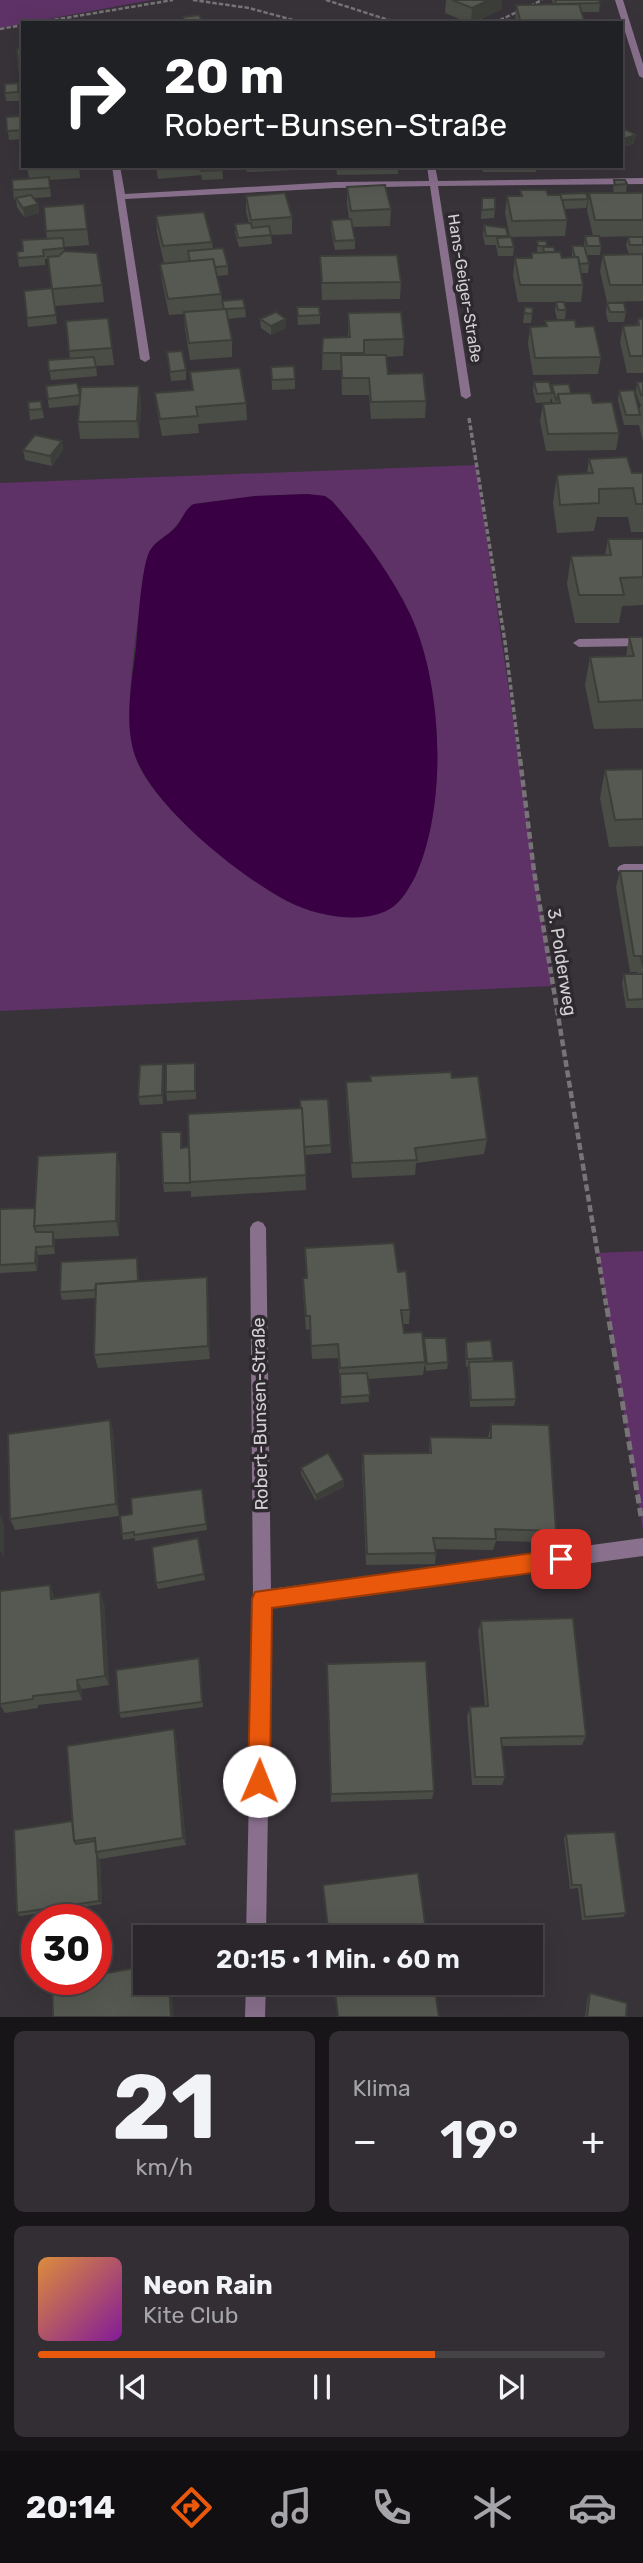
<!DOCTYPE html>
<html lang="de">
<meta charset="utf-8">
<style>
:root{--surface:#2a262b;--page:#322e33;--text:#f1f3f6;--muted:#a5a5a9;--line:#464347;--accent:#ea580c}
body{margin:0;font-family:Rubik,sans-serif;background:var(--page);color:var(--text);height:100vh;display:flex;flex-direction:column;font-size:26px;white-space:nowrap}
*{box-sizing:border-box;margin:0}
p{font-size:23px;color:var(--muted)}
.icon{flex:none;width:38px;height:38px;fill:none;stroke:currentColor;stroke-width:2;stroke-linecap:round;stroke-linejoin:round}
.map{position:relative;height:2017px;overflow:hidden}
.sheet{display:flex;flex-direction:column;gap:14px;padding:14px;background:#171518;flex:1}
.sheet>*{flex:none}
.banner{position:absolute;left:21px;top:21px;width:602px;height:147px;border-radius:0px;box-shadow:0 7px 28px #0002,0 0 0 2px var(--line);background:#202124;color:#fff;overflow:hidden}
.speed{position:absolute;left:21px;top:1904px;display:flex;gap:14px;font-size:35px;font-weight:700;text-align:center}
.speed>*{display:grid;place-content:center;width:91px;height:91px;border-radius:50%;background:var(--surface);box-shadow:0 7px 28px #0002,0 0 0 2px var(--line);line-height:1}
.speed .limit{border:10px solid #d22;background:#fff;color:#111}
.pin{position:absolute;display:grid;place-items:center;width:60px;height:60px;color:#fff;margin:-30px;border-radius:14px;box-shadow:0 4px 10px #0006}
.me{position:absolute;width:77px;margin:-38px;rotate:1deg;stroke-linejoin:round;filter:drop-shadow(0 0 5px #0008)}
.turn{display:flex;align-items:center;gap:24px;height:147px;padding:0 28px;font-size:32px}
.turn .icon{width:91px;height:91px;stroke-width:2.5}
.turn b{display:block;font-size:49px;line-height:60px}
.big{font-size:52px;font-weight:600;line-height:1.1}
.sheet .widget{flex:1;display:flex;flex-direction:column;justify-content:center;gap:10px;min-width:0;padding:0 24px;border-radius:10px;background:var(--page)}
.sheet .dial{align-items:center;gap:0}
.dial b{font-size:91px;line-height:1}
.song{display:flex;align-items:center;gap:21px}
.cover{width:84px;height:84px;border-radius:10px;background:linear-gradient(135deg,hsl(30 70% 55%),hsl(290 70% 35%))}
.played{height:7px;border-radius:4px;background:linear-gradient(90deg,var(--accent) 70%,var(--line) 70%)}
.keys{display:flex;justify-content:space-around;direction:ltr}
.heat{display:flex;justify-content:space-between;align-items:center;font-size:38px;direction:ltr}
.sheet .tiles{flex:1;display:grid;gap:14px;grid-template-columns:1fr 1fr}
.widget:last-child{grid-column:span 2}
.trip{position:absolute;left:133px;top:1925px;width:410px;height:70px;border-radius:0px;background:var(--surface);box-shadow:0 7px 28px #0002,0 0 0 2px var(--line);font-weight:600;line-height:70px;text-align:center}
.tab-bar{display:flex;height:112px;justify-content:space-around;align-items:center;background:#110f11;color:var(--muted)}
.tab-bar .icon{width:49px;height:49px}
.tab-bar .selected{color:var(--accent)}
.tab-bar b{font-size:32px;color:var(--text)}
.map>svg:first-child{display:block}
.green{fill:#5e3267;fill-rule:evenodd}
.water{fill:#390043}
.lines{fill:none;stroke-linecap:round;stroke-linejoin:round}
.path-far3{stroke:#777377;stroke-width:2.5;stroke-dasharray:4.5 2;stroke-linecap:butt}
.path-far2{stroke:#777377;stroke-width:3.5;stroke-dasharray:5 2.5;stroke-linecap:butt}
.path-far1{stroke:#777377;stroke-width:4.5;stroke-dasharray:7 3.5;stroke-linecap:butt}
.path{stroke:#777377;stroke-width:5;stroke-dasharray:9 4.5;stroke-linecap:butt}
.lane{fill:#89708d;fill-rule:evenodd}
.street{fill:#89708d;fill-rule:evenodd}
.wall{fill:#4a4d46}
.shaded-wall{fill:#3c3e39}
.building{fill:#565951;stroke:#3c3e39;stroke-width:2}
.route{fill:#ea580c;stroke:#983908;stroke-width:2}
.labels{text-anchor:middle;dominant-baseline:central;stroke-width:7;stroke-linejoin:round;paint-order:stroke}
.far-street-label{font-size:16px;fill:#d3d0d3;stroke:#2e292f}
.street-label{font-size:18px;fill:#d3d0d3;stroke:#2e292f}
</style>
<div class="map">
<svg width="643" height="2017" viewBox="0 0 643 2017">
<rect width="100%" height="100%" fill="#383339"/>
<g class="green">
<polygon points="0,0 151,0 0,28"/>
<path d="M476 465 552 986 0 1011V483ZM307 494 325 496 332 501C361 534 391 574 410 614 443 684 448 806 415 877 410 886 402 901 393 907 362 925 317 916 287 901 243 878 145 801 134 752 122 700 140 613 147 558 152 543 165 539 175 527 182 520 185 509 194 504L255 496Z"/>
<polygon points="643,1251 643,1530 598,1253"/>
</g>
<path class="water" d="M307 494 325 496 332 501C361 534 391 574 410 614 443 684 448 806 415 877 408 890 399 906 384 912 355 924 314 915 287 901 239 876 155 808 136 758 123 725 132 682 136 648 138 628 141 562 151 549 157 540 167 536 175 528 182 521 185 508 194 504L255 496Z"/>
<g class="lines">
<g class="path-far3">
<polyline points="193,0 249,8 304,23"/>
<polyline points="326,0 398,23"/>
<polyline points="530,6 542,0"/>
<polyline points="35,23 173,0"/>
<polyline points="494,23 519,11"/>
<polyline points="0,29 23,25"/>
</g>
<polyline class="path-far2" points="469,418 505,642 520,760"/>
<polyline class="path-far1" points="520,759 534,871 607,1310"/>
<polyline class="path" points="607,1308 641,1516"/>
<g class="lane">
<polygon points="643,638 643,646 579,647 573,643 579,639"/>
<polygon points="624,864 643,864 643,874 619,872 617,869 619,866"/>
</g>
<g class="street">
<polygon points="615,0 623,0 643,64 643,78 639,76"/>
<polygon points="112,166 120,166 125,194 335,182 429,181 427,166 435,166 438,181 643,178 643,184 438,186 471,396 466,399 461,396 430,186 335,188 125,199 150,359 145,362 140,359"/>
<polygon points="258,1221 263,1223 266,1228 271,1589 643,1538 643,1556 271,1607 266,1937 246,1937 253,1599 250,1228 253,1223"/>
<polygon points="246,1983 266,1983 265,2017 245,2017"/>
</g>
</g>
<g class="wall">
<polygon points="446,0 502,0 502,9 472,23 469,23 445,13"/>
<polygon points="552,0 599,0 600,3 599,12 581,12 585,23 515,23 516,5 553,4"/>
<polygon points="23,48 23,85 21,86 19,70"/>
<polygon points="18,83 20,101 6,101 5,93"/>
<polygon points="23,116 23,139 9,140 6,117"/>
<polygon points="27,166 79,166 80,178 49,180 51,197 34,198 38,204 39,213 24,217 17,207 16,199 14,200 13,190 29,178"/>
<polygon points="156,166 222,166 223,179 202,180 201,175 158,179"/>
<polygon points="246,166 295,166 295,170 247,172"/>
<polygon points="336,166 398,166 398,174 337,175"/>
<polygon points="482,166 536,166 536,172 483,172"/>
<polygon points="566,166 613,166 613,168 566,169"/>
<polygon points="614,180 627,184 626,193 643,193 643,236 599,237 601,246 600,255 587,255 589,263 588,273 581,273 583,285 581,302 518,302 513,275 515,258 531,258 532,253 537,252 537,241 546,241 546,247 562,258 572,257 572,246 584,246 585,236 593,236 587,210 589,193 614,193 613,189"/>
<polygon points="347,187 391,209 390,226 353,227 355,240 355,249 335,250 331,229 331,220 349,219 347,203"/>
<polygon points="520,190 548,195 588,199 586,208 565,209 567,220 565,236 510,237 505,213 507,196 520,196"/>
<polygon points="246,196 292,217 292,234 271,235 272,244 239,247 235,233 235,224 249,223 246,212"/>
<polygon points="482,198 495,209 494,218 481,219"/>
<polygon points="84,204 89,245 64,247 64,251 102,285 104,302 55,306 48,259 45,259 45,265 19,267 18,258 23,251 47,239 46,231"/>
<polygon points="156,216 212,242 213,249 228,266 228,275 217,276 221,294 222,301 245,308 246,317 228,319 232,340 232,357 190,360 185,329 184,314 169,315 162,281 160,264 189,262 189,261 164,263 157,232"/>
<polygon points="484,225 508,236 507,238 514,247 513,256 498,256 496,245 485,245 483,235"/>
<polygon points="628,237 643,237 643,301 607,302 600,271 603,255 629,254 626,246"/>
<polygon points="320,256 401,282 400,299 322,300"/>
<polygon points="52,288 57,324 28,327 24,291"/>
<polygon points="556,302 566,310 565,319 557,319 555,311"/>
<polygon points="607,303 626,312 624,322 608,322 606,313"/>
<polygon points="297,307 320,315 320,324 298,325"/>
<polygon points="525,307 533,308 531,323 523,323"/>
<polygon points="348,313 404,339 403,356 386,357 388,374 426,401 425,418 371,419 369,395 342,395 341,370 322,370 323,338 348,337"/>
<polygon points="108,318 114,365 96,366 97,376 51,380 48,360 70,359 66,321"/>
<polygon points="260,319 286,328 271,335 261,328"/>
<polygon points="638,319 643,319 643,373 627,373 620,342 623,326 637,325"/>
<polygon points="545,321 601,357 598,374 533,375 528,344 530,327 545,326"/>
<polygon points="168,361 186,370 186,380 171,381"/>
<polygon points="271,367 295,379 295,389 272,390"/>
<polygon points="190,372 246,403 247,420 198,424 199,433 162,436 157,410 155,393 192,390"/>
<polygon points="534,382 551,390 552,385 593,403 619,433 616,450 546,451 540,421 543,404 553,404 551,397 550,402 536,403 533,391"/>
<polygon points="637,382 643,382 643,442 639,425 624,425 618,400 619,391 639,411 641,404 640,404 636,392"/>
<polygon points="77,383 80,400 139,386 141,403 139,438 80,439 78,422 80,405 49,408 46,386"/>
<polygon points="41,401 44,418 30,420 28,402"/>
<polygon points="62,441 63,450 52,466 25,460 23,450"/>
<polygon points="589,459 632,473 643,473 643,532 631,532 628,517 597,517 594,531 557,533 553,503 557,475 587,473"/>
<polygon points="608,539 643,539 643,605 622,606 619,623 575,623 567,584 571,556 605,555"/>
<polygon points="629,637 643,637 643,728 594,729 585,685 590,657 626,656"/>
<polygon points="643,769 643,846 609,847 600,798 605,770"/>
<polygon points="620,871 643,871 643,1008 626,1008 622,983 624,974 637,974 637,972 630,972 616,887"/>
<polygon points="163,1064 164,1073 163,1104 140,1105 138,1097"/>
<polygon points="196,1072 196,1099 167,1101 166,1092"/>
<polygon points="370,1076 452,1078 487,1139 484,1154 416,1163 415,1175 352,1178 346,1098 346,1082 370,1081"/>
<polygon points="182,1140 182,1148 331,1145 331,1153 305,1155 306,1190 191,1197 191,1191 164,1192 163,1183"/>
<polygon points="120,1167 119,1236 55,1239 55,1254 38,1255 37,1271 0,1273 0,1209 35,1208"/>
<polygon points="305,1248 398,1272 410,1310 409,1324 403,1324 404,1333 425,1362 423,1375 368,1379 369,1402 341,1404 338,1358 312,1359 310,1329 306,1330 303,1292 303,1278 306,1278"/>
<polygon points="137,1258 139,1281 208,1291 210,1359 98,1368 94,1355 95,1298 62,1300 60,1292"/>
<polygon points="424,1338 448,1362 447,1369 426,1371 423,1345"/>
<polygon points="466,1342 493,1358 493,1362 516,1399 514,1406 470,1407 468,1366 466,1367 465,1349"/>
<polygon points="110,1420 113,1432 119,1516 15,1530 10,1519"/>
<polygon points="491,1424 556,1531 552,1542 496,1541 493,1550 435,1549 436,1553 435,1564 366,1565 362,1467 363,1454 429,1453 430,1437 488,1438"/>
<polygon points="301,1468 344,1480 344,1487 316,1501 301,1474"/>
<polygon points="202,1489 207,1530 135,1541 135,1538 123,1540 122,1534 132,1514"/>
<polygon points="198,1538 205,1580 158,1589 156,1583"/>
<polygon points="0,1591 54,1595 54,1598 104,1603 109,1685 82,1689 82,1700 38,1705 38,1708 5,1713 0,1705"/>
<polygon points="481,1621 586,1736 582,1745 502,1746 505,1777 502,1785 472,1785 467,1716 470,1707 485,1706 478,1631"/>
<polygon points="200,1663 203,1707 121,1718 119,1713"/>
<polygon points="327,1664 434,1791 432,1799 331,1802"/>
<polygon points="174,1729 176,1738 186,1845 100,1859 102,1904 20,1916 17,1913 72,1821"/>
<polygon points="566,1834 626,1913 623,1917 582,1920 578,1888 570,1889 564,1838"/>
<polygon points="590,1993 626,2017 585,2017 588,1995"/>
</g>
<g class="shaded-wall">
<polygon points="489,0 502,0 502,9 471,23 472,8"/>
<polygon points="202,20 202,23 185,23 185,22"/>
<polygon points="636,135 634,144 622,148 623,139"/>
<polygon points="38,204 39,213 24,217 23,208"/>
<polygon points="286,319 286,328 271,335 271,326"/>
<polygon points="139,386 141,403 139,438 137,421"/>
<polygon points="62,441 63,450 52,466 50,456"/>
<polygon points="163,1064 164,1073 163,1104 162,1095"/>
<polygon points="117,1152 120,1167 119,1236 116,1221"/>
<polygon points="53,1232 55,1240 55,1254 53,1246"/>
<polygon points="36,1247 38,1255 37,1271 35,1263"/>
<polygon points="207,1277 208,1291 210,1359 208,1346"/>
<polygon points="110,1420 113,1432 119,1516 116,1504"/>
<polygon points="344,1480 344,1487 316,1501 316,1495"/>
<polygon points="1,1517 4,1524 4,1558 1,1551"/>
<polygon points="50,1585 54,1595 55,1609 51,1599"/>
<polygon points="100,1592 104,1603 109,1685 105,1676"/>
<polygon points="77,1680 82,1689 82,1700 78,1691"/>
<polygon points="174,1729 176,1738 186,1845 183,1838"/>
<polygon points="97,1855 100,1859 102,1904 99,1901"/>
<polygon points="169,1983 171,1983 174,2017 171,2017"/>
</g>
<g class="building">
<polygon points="452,0 489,0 472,8"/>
<polygon points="555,0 599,0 600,3 556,4"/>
<polygon points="579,4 585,23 521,23 516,5"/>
<polygon points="199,15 202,20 185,22 183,17"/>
<polygon points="23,48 23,70 19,70 17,49"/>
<polygon points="18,83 18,92 5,93 5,84"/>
<polygon points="23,116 23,130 7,131 6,117"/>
<polygon points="627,130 636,135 623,139 621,138 621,131"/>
<polygon points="200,166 222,166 223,170 201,171"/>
<polygon points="49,177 50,188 13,190 12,180"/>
<polygon points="614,180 625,180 627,184 615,185"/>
<polygon points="385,185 391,209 351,211 347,187"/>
<polygon points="520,190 546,190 548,195 561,195 567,220 512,221 507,196 522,196"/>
<polygon points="285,193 292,217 251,220 246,196"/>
<polygon points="586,193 588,199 562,200 560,194"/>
<polygon points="589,193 643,193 643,220 595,220"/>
<polygon points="31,195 38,204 23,208 16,198"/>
<polygon points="482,198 495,198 495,209 482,210"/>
<polygon points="84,204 87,229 46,231 44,207"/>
<polygon points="204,212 212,242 163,246 156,216"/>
<polygon points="351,219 355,240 335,241 331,220"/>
<polygon points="251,223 252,228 269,226 271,235 238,238 235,224"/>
<polygon points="484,225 506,228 508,236 486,236"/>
<polygon points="585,236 599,236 601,246 587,246"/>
<polygon points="511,237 514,247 499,247 497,238"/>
<polygon points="628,237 643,237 643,245 630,245"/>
<polygon points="63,238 64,248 43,250 44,256 18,258 17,252 23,251 22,240"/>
<polygon points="537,241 546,241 547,246 538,246"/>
<polygon points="572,246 584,246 589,263 579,264 578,257 575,257"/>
<polygon points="543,247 554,247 555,252 544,252"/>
<polygon points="223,248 228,266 215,267 213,259 190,262 188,251"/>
<polygon points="64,251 97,253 102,285 52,289 48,257 59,256"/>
<polygon points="560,252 562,258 578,257 583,285 520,285 515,258 532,258 532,253"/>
<polygon points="643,254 643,285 610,285 603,255"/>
<polygon points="397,255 401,282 322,283 320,256"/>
<polygon points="213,259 221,294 168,299 160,264"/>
<polygon points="52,288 56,315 27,318 24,291"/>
<polygon points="243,299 245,308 224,309 222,301"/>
<polygon points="556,302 564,302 566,310 558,310"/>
<polygon points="607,303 624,303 626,312 610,312"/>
<polygon points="297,307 319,307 320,315 298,316"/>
<polygon points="525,307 533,308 532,314 524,313"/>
<polygon points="226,309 232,340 189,343 184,312"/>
<polygon points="276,312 286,319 271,326 260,319"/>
<polygon points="401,312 404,339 364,340 364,353 322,353 323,338 350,337 348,313"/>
<polygon points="108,318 112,348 69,351 66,321"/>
<polygon points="638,319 643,319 643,356 630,356 623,326 639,325"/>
<polygon points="575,320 576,327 594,326 601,357 535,358 530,327 547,326 545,321"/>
<polygon points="182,351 186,370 170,372 167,352"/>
<polygon points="341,355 386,355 388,374 423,373 426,401 371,402 369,378 342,378"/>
<polygon points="94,357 96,367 49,371 48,360"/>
<polygon points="294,366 295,379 272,380 271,367"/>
<polygon points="240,368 246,403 196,407 198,416 160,419 155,393 193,390 190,372"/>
<polygon points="534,382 549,382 552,393 537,394"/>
<polygon points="637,382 643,382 643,395 641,395"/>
<polygon points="77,383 80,395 48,399 46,386"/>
<polygon points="569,384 571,394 558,394 557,400 556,400 552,385"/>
<polygon points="139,386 137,421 78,422 81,387"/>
<polygon points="634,390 640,415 626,415 619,391"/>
<polygon points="590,393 593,403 612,402 619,433 548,434 543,404 560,403 558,394"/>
<polygon points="41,401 42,409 29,410 28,402"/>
<polygon points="35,435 62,441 50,456 23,450"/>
<polygon points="627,457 632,473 643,473 643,504 636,504 633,488 599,489 599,503 560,505 557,475 593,473 589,459"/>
<polygon points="608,539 643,539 643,577 620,578 624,595 579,595 571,556 611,555"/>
<polygon points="629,637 643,637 643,700 599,702 590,657 634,656"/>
<polygon points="643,769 643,819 615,820 605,770"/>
<polygon points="620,871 643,871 643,967 641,956 634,956"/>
<polygon points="624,974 643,974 643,999 628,1000"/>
<polygon points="195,1063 195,1091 166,1092 166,1064"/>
<polygon points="163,1064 162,1095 138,1097 140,1065"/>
<polygon points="451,1072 452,1078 478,1076 487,1139 415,1148 417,1160 352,1163 346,1082 371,1081 370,1076"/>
<polygon points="328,1099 331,1145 304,1147 300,1100"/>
<polygon points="302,1108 306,1175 190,1182 188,1114"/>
<polygon points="161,1132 181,1132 181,1148 189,1147 190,1183 163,1183"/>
<polygon points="117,1152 116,1221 34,1226 38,1156"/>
<polygon points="35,1208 34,1226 36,1232 53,1232 53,1246 36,1247 35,1263 0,1265 0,1209"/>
<polygon points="394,1243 398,1272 406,1271 410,1310 401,1310 404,1333 422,1332 425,1362 340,1368 338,1344 311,1346 310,1316 306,1316 303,1278 307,1278 305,1248"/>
<polygon points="137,1258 138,1281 96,1284 95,1290 60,1292 61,1262"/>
<polygon points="207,1277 208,1346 94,1355 96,1284"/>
<polygon points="424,1338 446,1338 448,1362 427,1364"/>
<polygon points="491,1340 493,1358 467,1359 466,1342"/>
<polygon points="513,1361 516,1399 471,1400 469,1362"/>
<polygon points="367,1373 370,1395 341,1397 340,1374"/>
<polygon points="110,1420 116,1504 10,1519 8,1434"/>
<polygon points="491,1424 549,1425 556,1531 495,1529 496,1539 433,1538 436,1553 367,1554 363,1454 431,1453 430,1437 491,1438"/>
<polygon points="328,1453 344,1480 316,1495 301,1468"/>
<polygon points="202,1489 206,1524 134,1535 134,1532 122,1534 120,1516 132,1514 131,1498"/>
<polygon points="1,1517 1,1551 0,1552 0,1518"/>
<polygon points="198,1538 204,1574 156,1583 152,1547"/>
<polygon points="50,1585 51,1599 100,1592 105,1676 77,1680 78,1691 33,1696 33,1699 0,1704 0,1591"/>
<polygon points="573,1618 586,1736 501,1738 505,1777 475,1777 470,1707 488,1706 481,1621"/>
<polygon points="199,1658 202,1702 119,1713 116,1670"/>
<polygon points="426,1661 434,1791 331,1794 327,1664"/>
<polygon points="174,1729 183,1838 96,1852 95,1838 74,1841 67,1746"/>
<polygon points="72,1821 74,1841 76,1844 95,1841 96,1852 97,1855 99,1901 17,1913 14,1830"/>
<polygon points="615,1832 626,1913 585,1917 581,1885 572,1885 566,1834"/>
<polygon points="418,1873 427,1937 329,1937 323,1885"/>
<polygon points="145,1966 145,1983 169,1983 171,2017 53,2017 52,1982 70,1979 96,1979 96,1975"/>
<polygon points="334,1983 434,1983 439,2017 338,2017"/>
<polygon points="590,1993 627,2003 626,2017 587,2017"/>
</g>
<polygon class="route" points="561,1549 568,1551 571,1559 568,1566 561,1569 272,1608 270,1781 267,1789 259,1792 251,1789 248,1781 252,1599 255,1592"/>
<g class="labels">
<g class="far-street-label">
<text transform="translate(465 288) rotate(81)">Hans-Geiger-Straße</text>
</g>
<g class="street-label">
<text transform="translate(562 962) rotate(81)">3. Polderweg</text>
<text transform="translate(260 1414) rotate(-91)">Robert-Bunsen-Straße</text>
</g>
</g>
</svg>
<div class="speed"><div class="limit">30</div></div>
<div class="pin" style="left:561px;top:1559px;background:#d93025"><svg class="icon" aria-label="arrive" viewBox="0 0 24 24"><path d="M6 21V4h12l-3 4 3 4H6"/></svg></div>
<svg class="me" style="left:259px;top:1781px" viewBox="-20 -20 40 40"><circle r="19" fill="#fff"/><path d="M0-13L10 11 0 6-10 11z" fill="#ea580c"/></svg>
<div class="trip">20:15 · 1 Min. · 60 m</div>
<div class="banner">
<div class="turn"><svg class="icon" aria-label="right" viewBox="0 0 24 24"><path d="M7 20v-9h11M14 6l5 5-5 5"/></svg><div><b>20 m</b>Robert-Bunsen-Straße</div></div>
</div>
</div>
<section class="sheet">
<div class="tiles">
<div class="widget dial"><b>21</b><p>km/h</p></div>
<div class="widget"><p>Klima</p>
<div class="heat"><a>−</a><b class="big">19°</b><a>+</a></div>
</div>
<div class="widget">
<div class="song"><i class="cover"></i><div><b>Neon Rain</b><p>Kite Club</p></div></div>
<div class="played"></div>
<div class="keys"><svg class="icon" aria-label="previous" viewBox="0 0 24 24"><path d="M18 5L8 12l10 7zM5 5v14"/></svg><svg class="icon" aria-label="pause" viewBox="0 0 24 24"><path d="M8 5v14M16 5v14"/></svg><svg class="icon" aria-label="next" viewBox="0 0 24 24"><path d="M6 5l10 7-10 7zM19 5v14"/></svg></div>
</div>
</div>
</section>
<nav class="tab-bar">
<b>20:14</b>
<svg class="icon selected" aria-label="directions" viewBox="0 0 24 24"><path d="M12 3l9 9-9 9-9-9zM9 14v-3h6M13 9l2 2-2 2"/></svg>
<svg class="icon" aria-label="music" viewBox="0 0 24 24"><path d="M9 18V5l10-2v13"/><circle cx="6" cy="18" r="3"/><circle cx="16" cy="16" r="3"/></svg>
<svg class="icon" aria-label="phone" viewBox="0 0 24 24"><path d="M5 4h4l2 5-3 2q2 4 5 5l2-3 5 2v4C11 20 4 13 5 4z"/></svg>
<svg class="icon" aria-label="climate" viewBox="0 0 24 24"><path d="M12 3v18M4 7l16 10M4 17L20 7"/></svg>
<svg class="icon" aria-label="car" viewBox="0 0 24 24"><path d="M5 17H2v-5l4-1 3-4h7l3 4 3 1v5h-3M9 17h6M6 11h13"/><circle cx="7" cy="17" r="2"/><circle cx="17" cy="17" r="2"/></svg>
</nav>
